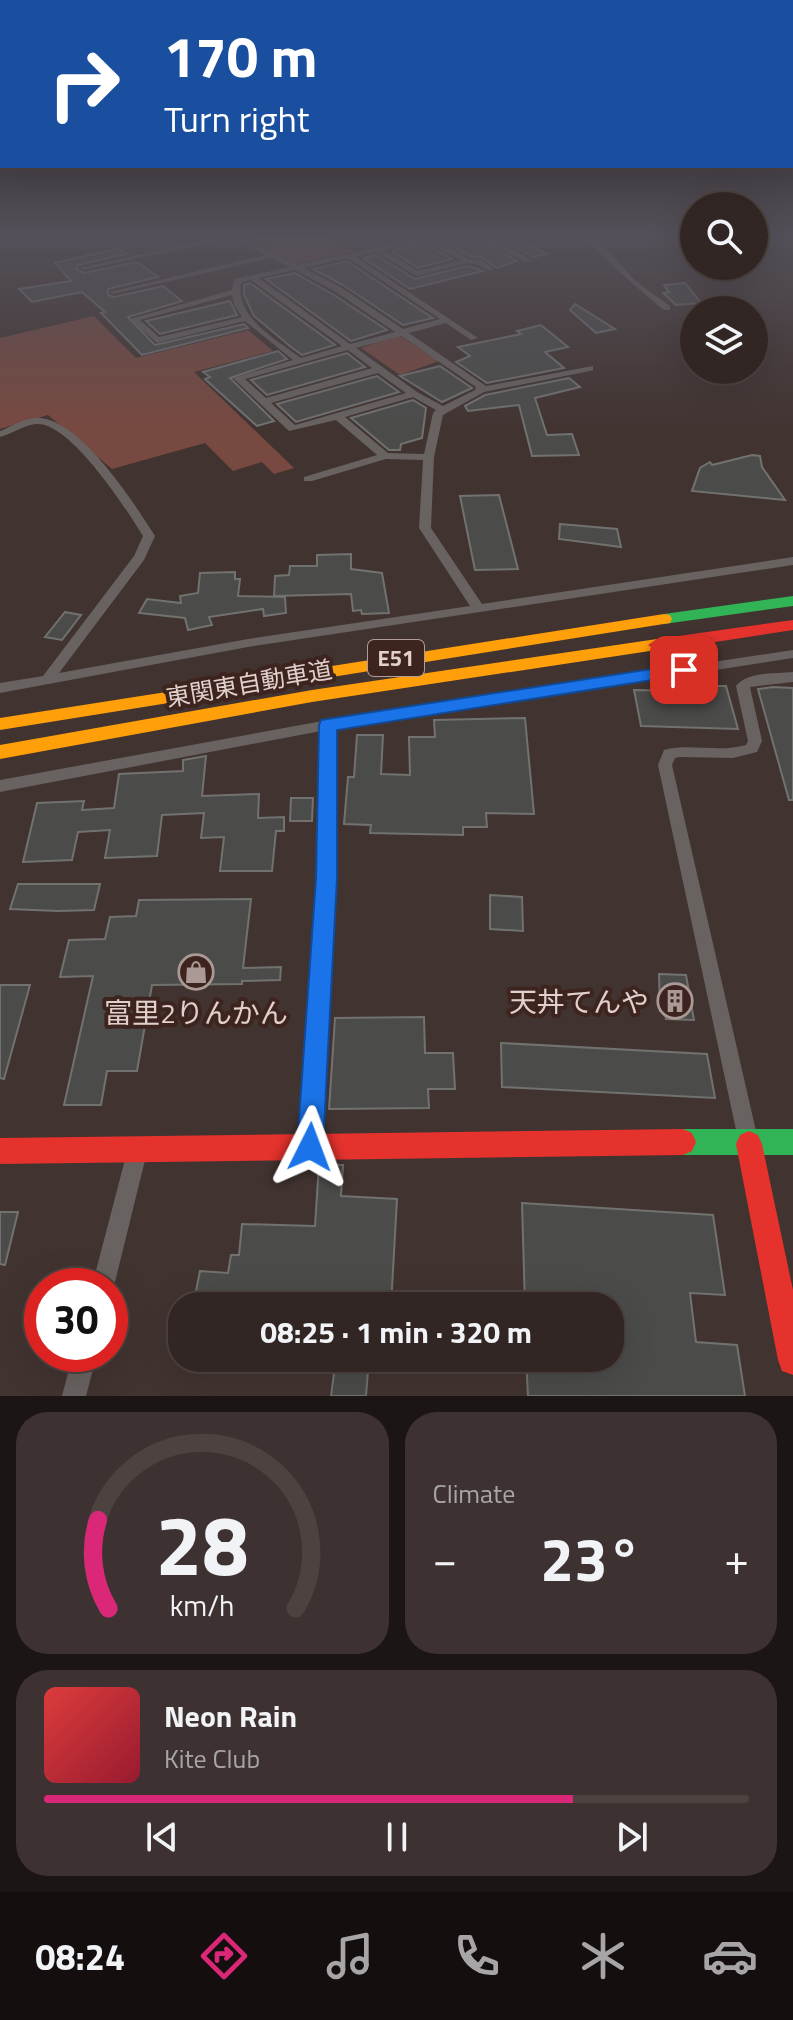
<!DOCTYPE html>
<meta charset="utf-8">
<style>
:root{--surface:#312624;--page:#3d3231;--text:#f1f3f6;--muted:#a8a5a6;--line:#4c4341;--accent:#db2777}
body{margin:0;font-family:"Titillium Web","Noto Sans JP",sans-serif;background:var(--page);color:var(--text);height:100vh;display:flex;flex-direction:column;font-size:30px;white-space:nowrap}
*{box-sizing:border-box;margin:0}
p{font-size:26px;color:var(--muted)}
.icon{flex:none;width:44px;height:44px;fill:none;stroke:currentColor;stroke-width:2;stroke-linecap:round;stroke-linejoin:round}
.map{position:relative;height:1396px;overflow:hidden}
.drawer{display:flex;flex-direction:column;gap:16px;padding:16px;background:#1b1514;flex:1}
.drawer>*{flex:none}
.top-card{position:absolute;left:0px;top:0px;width:794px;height:168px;box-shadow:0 8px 32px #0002,0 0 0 2px var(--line);background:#1a4fa0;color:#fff;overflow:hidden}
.tools{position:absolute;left:680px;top:192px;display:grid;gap:16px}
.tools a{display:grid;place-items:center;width:88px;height:88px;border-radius:50%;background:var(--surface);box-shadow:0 8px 32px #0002,0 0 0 2px var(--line);font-size:40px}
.speed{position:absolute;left:24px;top:1268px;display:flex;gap:16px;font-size:40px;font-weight:700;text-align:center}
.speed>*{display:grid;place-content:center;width:104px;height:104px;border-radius:50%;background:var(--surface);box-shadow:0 8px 32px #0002,0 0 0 2px var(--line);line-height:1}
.speed .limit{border:12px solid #d22;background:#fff;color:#111}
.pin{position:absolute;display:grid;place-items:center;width:68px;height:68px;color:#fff;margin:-34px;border-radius:16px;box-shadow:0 4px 12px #0006}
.me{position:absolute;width:88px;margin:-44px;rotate:3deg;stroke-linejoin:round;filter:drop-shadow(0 0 6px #0008)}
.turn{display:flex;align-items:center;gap:28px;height:168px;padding:0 32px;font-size:36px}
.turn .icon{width:104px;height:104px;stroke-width:2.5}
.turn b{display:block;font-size:56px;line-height:68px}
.big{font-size:60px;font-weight:700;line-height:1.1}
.drawer .tile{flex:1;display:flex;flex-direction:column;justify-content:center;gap:12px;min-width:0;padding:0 28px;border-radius:32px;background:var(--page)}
.drawer .dial{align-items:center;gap:0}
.dial svg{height:208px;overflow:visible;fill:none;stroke:var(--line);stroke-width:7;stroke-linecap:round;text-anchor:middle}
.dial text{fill:var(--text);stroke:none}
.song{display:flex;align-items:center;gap:24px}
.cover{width:96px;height:96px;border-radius:12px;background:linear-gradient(135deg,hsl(0 70% 55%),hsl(350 70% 35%))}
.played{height:8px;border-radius:4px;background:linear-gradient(90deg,var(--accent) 75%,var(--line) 75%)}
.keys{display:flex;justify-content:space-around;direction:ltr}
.heat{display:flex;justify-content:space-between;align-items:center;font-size:44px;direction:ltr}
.drawer .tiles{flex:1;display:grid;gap:16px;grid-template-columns:1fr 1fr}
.tile:last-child{grid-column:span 2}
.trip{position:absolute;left:168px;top:1292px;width:456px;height:80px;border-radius:32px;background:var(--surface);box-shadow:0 8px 32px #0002,0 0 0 2px var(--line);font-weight:700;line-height:80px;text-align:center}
.dock{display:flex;height:128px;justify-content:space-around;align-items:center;background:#140f0e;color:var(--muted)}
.dock .icon{width:56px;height:56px}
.dock .on{color:var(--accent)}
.dock b{font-size:36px;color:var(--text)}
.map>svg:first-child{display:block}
.green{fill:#784940}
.building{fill:#4b4c4a;stroke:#717270;stroke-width:2}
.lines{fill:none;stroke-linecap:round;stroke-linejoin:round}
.street{fill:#686260;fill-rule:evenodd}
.fast{fill:#30b455;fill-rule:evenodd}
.slow{fill:#ff9f0a;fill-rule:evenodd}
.jam{fill:#e5322d;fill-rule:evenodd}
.route{fill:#1a73e8;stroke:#114b97;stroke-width:2}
.labels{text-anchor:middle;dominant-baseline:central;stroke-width:8;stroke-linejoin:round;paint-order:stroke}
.shield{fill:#3e241f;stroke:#b19c98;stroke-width:2}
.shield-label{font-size:22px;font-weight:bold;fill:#e2d0cc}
.street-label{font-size:24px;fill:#e2d0cc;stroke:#3e241f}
.near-poi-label{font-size:28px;fill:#e2d0cc;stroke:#3e241f;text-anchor:end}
</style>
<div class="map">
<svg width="793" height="1396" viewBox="0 0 793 1396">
<rect width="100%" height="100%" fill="#413330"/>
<g class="green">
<polygon points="245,236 326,236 354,251 296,264"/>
<polygon points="94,316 136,358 248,330 273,351 194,372 294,468 274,474 262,462 233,471 205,443 112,469 48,415 0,429 0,338"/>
<polygon points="398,335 439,361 400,375 361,348"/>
</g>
<g class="building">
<polygon points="458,236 477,236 517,261 497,268 483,258 470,256 441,240"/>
<polygon points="495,236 513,236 547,254 533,257"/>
<polygon points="426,244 452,259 418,268 392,251"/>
<polygon points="119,248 127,254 78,265 76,269 84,273 137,262 158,277 108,289 108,295 114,297 163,286 182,301 128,317 155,345 244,324 248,328 142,355 101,313 105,312 82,292 32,302 19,289 71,281 55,263"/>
<polygon points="376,255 415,279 467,266 483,271 410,289 363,258"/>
<polygon points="347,261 395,293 433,318 403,325 343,285 313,269"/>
<polygon points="295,273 334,295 387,330 351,341 266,279"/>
<polygon points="250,283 335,345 302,355 291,347 254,316 244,295 244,285"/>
<polygon points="685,283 701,303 676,305 663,293 669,292 664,285"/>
<polygon points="230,301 237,315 160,334 146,321"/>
<polygon points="575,304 615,329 596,333 570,310"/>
<polygon points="541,325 568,347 545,352 564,368 487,383 456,362 470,356 458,347 521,334 517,331"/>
<polygon points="278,351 287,359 230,378 274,421 257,426 205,379 210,377 203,372"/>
<polygon points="347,353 365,367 267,395 251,380"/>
<polygon points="440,366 472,388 442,402 400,376"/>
<polygon points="377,376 399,392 296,422 277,404"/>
<polygon points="569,378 580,387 535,398 547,435 572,434 579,455 532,456 519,405 468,411 465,406 485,395"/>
<polygon points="413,400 426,408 422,438 401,444 400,450 389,450 351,418"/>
<polygon points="752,455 760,456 762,467 785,500 692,491 700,468 710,462 712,465"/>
<polygon points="499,495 518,569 475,570 460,496"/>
<polygon points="560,524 617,529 621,547 559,539"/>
<polygon points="351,554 351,569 382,573 389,613 362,614 361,610 353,611 351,594 274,596 275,576 289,575 290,566 317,566 317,555"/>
<polygon points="235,572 235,579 240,579 238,596 285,597 286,613 264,616 263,609 209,617 212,625 188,630 185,618 139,613 147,599 181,603 180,596 198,593 200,573"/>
<polygon points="65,612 81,615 62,640 45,637"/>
<polygon points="702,686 726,686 738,729 641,726 634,690 703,691"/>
<polygon points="773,687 793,688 793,800 789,800 758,689"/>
<polygon points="525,718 534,814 486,813 487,827 463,827 463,835 370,833 371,825 344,824 348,777 354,777 357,735 383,735 381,774 410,775 409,737 435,737 434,720"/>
<polygon points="206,756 202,796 259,794 258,818 284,817 284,831 276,831 272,871 220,871 224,837 201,838 204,813 162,815 157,856 105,858 110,830 78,832 72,860 23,862 37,803 84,801 82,810 114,808 119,774 183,771 183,760"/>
<polygon points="291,798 313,798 312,821 290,821"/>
<polygon points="18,884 100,884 94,910 58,911 10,909"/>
<polygon points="490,895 522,897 523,931 490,929"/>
<polygon points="251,899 243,968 281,967 280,980 242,981 242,984 152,985 137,1071 107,1071 101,1105 64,1105 93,976 60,977 69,940 105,939 110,917 136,916 139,900"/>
<polygon points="659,974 686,975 694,1020 666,1019 664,1011 660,1011"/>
<polygon points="0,985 30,985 4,1079 0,1078"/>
<polygon points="424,1017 425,1053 453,1053 455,1089 428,1089 429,1108 329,1109 335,1018"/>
<polygon points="501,1043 707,1054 715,1098 502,1087"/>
<polygon points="319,1164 343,1165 341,1196 397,1199 391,1306 234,1306 234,1303 194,1301 200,1271 228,1273 231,1255 239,1255 242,1224 315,1226"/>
<polygon points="522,1203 713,1215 725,1295 690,1293 696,1342 737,1345 745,1396 528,1396 526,1358 610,1358 610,1306 525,1306"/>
<polygon points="0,1212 18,1212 5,1265 0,1264"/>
<polygon points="336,1358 369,1358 366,1396 331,1396"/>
</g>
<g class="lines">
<g class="street">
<path d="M224 236H242L297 265 426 236H441L434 239 469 259 481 260 494 269 490 271 476 264 467 263 417 276 376 252 356 257 478 338 471 340 446 323 409 333 486 386 593 366V370L590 371 484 392 443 415 434 457 431 528 482 604 793 557V565L248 647 0 693V683L43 676 134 556 143 536C127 510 70 421 36 424 24 425 12 434 0 437V431C13 426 27 416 41 418 83 423 134 503 155 536L144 560 59 673 248 639 470 606 419 528 423 460 386 459 312 481H304V477L377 455 336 420 289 431 233 378 293 360 245 321 157 343 130 319 232 290 234 279 289 267 272 258 113 294 109 292 266 255 234 238 83 270 79 268ZM426 241 460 260 418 271 384 250ZM348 258 440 319 403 329 342 288 304 268ZM295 270 336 292 395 332 350 344 259 278ZM251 280 342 346 301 358C276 339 236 319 241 283ZM232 295 234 305 242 317 159 337 140 320ZM401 336 476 387 475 390 443 406 417 392 356 348ZM348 350 372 368 266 398 245 379ZM378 373 406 393 295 425 271 403ZM413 397 436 410 433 413 424 454 388 453 345 417Z"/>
<polygon points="480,236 489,236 531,260 524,262"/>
<path d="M581 236C603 236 619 265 634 279 645 289 658 297 670 306V310H664C635 287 608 261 581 236Z"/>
<polygon points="793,650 793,658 335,729 335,872 320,1147 317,1154 310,1157 303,1154 300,1147 319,872 321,731 0,792 0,780 328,720"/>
<path d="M793 672V682L750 687 762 741 757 752 733 758 679 757 675 758 672 765 759 1144 756 1151 749 1154 742 1151 739 1144 658 765 664 750C691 743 719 753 746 745L748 741 736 686C748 671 775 674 793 672Z"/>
<polygon points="138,1138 145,1141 148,1148 114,1286 110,1294 110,1286 92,1286 128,1148 131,1141"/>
<polygon points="73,1354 97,1354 86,1396 62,1396"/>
</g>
<g class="fast">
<polygon points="793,596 793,606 664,624 656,619 664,614"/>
<polygon points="683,1129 793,1129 793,1155 683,1155 674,1151 670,1142 674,1133"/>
</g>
<g class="slow">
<polygon points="664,614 670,615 672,619 670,623 0,730 0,718"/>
<polygon points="657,639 666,645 663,649 312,702 0,759 0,745 312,690"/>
</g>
<g class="jam">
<polygon points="793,620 793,630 657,651 648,645 657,639"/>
<polygon points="683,1129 692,1133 696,1142 692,1151 683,1155 0,1164 0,1138"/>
<polygon points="749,1131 758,1135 762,1144 793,1290 793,1375 782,1371 778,1360 736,1144 740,1135"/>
</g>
</g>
<linearGradient id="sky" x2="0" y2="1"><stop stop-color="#241c1a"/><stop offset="0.55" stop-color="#545059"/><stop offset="1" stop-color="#545059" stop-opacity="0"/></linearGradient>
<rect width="793" height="431" fill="url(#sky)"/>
<polygon class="route" points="684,664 690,666 693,670 690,674 337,730 337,878 323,1147 320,1156 310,1160 301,1156 297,1147 316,878 319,725 321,720"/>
<defs>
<symbol id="shop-ring" viewBox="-11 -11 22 22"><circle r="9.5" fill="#3e241f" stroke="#aa9995" stroke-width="1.5"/><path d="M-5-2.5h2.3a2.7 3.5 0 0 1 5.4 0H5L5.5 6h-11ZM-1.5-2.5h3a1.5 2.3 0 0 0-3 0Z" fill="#aa9995"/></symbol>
<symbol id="building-ring" viewBox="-11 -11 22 22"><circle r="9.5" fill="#3e241f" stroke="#aa9995" stroke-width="1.5"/><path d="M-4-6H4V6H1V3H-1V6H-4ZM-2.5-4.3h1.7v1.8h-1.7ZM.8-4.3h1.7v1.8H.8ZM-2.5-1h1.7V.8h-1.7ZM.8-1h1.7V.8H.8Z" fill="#aa9995"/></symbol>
</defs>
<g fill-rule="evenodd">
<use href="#shop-ring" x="176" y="952" width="40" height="40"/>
<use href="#building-ring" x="655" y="981" width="40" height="40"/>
</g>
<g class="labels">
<rect class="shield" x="368" y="640" width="56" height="36" rx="6"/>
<g class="shield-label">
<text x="396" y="658">E51</text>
</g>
<g class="street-label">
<text transform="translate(249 683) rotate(-10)">東関東自動車道</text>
</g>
<g class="near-poi-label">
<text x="649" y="1001">天丼てんや</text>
<text x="196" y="1012" text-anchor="middle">富里2りんかん</text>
</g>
</g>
</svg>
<div class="tools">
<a><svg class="icon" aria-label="search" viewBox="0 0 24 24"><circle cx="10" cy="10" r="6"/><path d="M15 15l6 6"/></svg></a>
<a><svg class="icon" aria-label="layers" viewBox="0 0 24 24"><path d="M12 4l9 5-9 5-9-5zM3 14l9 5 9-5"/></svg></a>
</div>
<div class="speed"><div class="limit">30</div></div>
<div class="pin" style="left:684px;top:670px;background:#d93025"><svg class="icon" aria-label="arrive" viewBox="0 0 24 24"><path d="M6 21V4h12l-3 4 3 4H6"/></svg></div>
<svg class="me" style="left:310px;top:1147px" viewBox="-20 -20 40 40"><path d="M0-17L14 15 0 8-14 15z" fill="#1a73e8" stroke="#fff" stroke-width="4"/></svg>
<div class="trip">08:25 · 1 min · 320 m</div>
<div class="top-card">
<div class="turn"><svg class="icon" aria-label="right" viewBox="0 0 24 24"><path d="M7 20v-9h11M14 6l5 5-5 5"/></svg><div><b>170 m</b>Turn right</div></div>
</div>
</div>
<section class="drawer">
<div class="tiles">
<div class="tile dial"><svg viewBox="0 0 100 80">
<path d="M14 69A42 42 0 1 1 86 69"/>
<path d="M14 69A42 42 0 0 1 10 35" stroke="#db2777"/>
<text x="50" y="56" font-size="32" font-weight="700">28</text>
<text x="50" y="72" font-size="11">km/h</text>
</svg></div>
<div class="tile"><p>Climate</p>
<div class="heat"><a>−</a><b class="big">23°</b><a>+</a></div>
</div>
<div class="tile">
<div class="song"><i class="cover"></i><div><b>Neon Rain</b><p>Kite Club</p></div></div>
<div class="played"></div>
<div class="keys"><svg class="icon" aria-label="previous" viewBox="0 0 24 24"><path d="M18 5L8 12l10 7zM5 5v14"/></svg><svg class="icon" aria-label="pause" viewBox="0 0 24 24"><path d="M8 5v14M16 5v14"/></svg><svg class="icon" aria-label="next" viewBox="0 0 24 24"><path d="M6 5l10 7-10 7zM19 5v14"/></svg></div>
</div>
</div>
</section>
<nav class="dock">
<b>08:24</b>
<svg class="icon on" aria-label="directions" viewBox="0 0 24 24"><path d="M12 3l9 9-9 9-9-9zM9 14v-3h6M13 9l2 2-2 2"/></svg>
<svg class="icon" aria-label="music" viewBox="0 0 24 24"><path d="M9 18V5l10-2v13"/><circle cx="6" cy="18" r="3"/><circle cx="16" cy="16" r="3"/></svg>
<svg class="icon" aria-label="phone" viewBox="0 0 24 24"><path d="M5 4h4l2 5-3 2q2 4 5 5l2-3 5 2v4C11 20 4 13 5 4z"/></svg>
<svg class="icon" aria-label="climate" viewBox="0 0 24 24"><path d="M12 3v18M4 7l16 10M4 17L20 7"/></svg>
<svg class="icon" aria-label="car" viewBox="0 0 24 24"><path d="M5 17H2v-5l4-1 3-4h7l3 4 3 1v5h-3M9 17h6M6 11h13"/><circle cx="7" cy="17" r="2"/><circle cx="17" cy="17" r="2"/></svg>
</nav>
